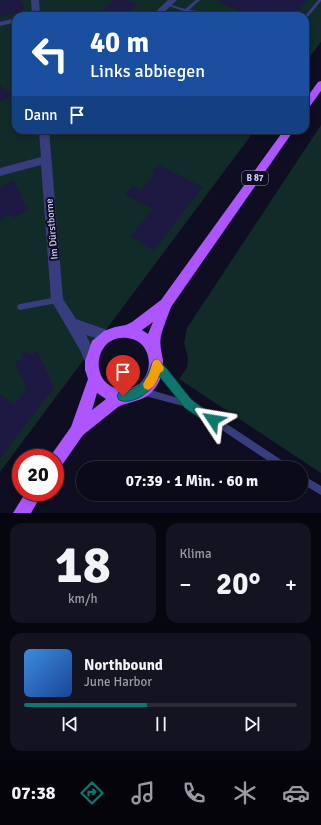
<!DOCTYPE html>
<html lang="de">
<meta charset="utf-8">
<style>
:root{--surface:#0b0a19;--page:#141322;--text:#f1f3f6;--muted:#9a9aa2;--line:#2b2b38;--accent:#0f766e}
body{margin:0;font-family:Signika,sans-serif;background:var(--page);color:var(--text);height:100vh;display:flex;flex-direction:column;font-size:15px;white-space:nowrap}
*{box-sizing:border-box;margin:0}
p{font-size:13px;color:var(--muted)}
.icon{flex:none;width:22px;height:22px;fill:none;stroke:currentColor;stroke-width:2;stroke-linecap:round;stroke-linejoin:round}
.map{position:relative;height:513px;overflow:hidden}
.details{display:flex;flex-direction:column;gap:10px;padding:10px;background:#06060e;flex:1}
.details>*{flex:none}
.banner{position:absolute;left:12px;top:12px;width:297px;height:122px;border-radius:12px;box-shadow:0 2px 6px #0003,0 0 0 1px var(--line);background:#1a4fa0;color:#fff;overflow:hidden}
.speed{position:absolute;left:12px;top:449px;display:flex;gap:8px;font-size:20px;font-weight:700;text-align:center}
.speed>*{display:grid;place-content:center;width:52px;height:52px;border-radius:50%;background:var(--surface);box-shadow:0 2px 6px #0003,0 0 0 1px var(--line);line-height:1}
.speed .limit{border:6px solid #d22;background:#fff;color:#111}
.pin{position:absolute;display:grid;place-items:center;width:34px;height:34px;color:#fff;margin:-41px -17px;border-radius:50% 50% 50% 0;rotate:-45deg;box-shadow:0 0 4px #0007}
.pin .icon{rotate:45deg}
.me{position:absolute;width:44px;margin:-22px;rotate:303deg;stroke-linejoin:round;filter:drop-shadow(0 0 3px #0008)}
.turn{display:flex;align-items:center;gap:14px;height:84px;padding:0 12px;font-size:18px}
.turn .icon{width:52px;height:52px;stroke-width:2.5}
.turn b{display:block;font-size:28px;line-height:34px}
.then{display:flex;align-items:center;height:38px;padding:0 12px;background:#0003;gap:8px;font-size:15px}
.big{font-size:30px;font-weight:700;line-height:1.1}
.details .widget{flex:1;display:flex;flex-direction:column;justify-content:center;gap:6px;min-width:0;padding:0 14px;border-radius:12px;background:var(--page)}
.details .dial{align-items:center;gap:0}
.dial b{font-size:52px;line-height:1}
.song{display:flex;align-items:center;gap:12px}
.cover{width:48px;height:48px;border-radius:6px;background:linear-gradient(135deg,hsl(210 70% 55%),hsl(220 70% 35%))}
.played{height:4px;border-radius:2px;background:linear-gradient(90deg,var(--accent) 45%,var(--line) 45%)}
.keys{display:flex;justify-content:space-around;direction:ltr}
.heat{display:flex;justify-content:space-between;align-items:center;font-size:22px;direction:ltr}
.details .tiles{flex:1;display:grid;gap:10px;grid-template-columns:1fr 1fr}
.widget:last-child{grid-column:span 2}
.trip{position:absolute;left:76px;top:461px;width:232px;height:40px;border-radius:20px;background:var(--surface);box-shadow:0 2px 6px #0003,0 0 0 1px var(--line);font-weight:700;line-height:40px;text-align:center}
.tab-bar{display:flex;height:64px;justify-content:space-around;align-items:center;background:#04040a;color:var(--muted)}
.tab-bar .icon{width:28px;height:28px}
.tab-bar .on{color:var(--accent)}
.tab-bar b{font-size:18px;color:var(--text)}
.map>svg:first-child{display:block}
.green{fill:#102b28}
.building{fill:#1d1942}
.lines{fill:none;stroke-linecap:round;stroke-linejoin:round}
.lane{fill:#383d80;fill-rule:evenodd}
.street{fill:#383d80;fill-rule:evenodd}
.primary{fill:#ad55ff;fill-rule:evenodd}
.route{fill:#0f766e;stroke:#0a4d48}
.slow{fill:#f59e0b}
.labels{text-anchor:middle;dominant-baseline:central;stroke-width:4;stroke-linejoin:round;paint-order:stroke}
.shield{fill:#0f0d21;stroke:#9594bc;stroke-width:1}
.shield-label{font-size:9px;font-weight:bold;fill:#ceceff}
.street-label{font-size:10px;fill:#ceceff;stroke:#0f0d21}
</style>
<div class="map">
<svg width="321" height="513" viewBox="0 0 321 513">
<rect width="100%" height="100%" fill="#0f0d21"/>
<g class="green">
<polygon points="0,0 321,0 321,42 305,63 305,16 16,16 16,130 255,130 0,472"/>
<polygon points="321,125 321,473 179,379 187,368 188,358 184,343 187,328"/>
</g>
<g class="building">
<polygon points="5,0 20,0 24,7 22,11 0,17 0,1"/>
<polygon points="115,0 127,0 138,4 124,16 95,16"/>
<polygon points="218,0 307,0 293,16 256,16 221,4 223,2"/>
<polygon points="0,85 12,95 0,102"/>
<polygon points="159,165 203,187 154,250 131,236 153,209 125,195 133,186 141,190 155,175 151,174"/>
<polygon points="13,180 23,197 21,198 29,209 13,218 10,214 0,220 0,186 1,187"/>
<polygon points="37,351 54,387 0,459 0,394 14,405 27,390 15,363 22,359 22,354 26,352 29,355"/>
</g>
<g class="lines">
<g class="lane">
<polygon points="196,0 200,0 189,10 210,12 219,16 186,12 166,5 168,4 185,9"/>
<polygon points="318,0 321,0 321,1 306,19 305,19 305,16"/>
<polygon points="57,297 59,298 60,300 59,302 57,303 20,310 18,309 17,307 18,305 20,304"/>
<polygon points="158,363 160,364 172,381 192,401 289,465 290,468 279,468 187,407 141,395 140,392 141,389 144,388 178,398 168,385 156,368 155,366 156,364"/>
<polygon points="301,474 321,486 321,495 301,483"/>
</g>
<g class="street">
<polygon points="31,0 39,0 40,16 32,16"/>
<polygon points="168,0 177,0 160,16 151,16"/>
<polygon points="16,18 16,22 0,26 0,22"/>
<polygon points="39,130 49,130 63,299 76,319 113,332 115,336 113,340 108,342 86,335 99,361 97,366 92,368 87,366 80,350 51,300 41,165 0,176 0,168 41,157"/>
</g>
<g class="primary">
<polygon points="321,81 321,91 308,109 305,110 305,100 318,82"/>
<path d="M284 130H294L171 307C168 316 163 327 161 336 159 345 162 352 163 361 164 374 158 389 147 396 138 402 127 402 118 407L83 435 60 468 55 471V458H49L71 427 88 379 85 370V361L92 341 104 331 115 327 126 325 132 322 161 300ZM153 322 148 334 142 330ZM127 338C159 341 155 392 121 389 88 386 93 334 127 338ZM97 393 106 399 92 410Z"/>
<polygon points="26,492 43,492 31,513 13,513"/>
</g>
</g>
<path class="route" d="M157 359C163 362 184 391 191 399 198 406 209 411 217 416L219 420 217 424 213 426 209 424 185 408 159 376C154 390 134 406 119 400L117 396 119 392C123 390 128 390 132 389 146 384 148 372 153 361Z"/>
<path class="slow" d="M157 359 160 361 164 368 163 371 160 373C158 379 155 387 148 390L144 388 143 384 149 374 153 361Z"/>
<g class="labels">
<rect class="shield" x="242" y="171" width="26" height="14" rx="3"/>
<g class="shield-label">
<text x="255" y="178">B 87</text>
</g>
<g class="street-label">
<text transform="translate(52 229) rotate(-95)">Im Dürstborne</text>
</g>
</g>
</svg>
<div class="speed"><div class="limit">20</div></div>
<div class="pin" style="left:123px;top:396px;background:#d93025"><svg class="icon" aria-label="arrive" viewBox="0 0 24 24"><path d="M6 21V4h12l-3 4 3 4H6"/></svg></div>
<svg class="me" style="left:213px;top:420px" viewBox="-20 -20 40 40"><path d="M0-17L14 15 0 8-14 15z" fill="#0f766e" stroke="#fff" stroke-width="4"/></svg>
<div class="trip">07:39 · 1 Min. · 60 m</div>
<div class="banner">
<div class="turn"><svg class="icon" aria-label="left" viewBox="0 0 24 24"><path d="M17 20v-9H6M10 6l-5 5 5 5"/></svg><div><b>40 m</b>Links abbiegen</div></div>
<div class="then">Dann<svg class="icon" aria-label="arrive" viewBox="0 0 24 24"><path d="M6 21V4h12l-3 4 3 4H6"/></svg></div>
</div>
</div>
<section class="details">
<div class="tiles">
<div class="widget dial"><b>18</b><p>km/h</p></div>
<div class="widget"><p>Klima</p>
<div class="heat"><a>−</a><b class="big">20°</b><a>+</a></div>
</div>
<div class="widget">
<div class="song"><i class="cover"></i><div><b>Northbound</b><p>June Harbor</p></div></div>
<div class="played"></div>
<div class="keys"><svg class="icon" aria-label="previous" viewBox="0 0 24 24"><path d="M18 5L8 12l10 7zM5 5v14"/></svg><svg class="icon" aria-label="pause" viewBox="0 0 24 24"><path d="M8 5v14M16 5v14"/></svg><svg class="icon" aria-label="next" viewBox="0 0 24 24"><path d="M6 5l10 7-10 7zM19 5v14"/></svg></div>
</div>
</div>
</section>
<nav class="tab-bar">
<b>07:38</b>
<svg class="icon on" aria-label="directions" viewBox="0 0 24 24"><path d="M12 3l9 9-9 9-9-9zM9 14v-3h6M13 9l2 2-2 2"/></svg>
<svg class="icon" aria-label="music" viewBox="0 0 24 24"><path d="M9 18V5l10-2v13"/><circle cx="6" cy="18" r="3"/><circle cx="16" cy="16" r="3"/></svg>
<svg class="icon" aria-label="phone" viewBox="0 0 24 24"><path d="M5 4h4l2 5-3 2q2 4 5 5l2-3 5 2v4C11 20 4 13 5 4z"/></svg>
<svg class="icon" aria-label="climate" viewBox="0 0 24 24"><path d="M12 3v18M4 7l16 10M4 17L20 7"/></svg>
<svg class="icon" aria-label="car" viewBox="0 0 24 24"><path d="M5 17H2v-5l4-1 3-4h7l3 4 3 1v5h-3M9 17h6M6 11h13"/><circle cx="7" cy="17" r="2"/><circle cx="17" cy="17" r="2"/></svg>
</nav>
